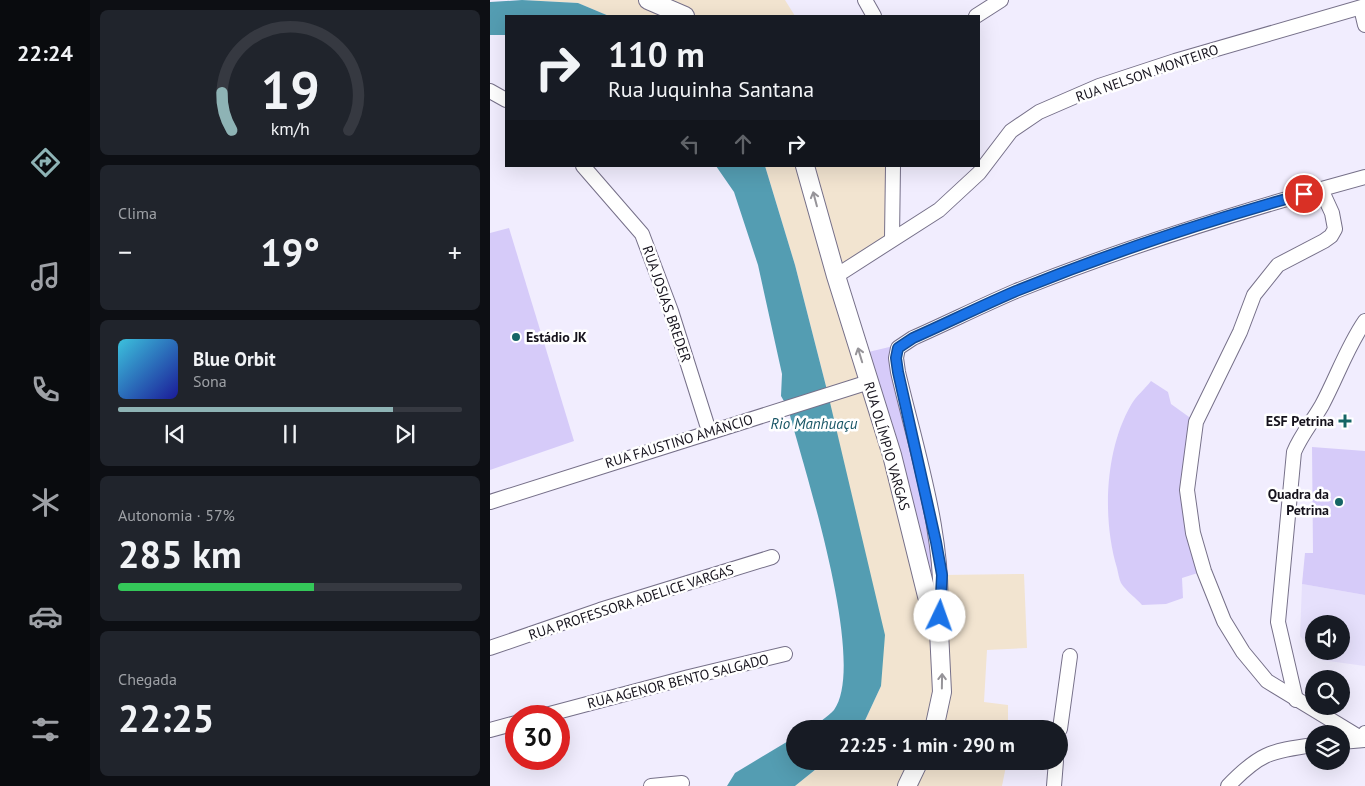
<!DOCTYPE html>
<html lang="pt">
<meta charset="utf-8">
<style>
:root{--surface:#171b24;--page:#20242c;--text:#f1f3f6;--muted:#9ea1a6;--line:#363941;--accent:#8eb3b5}
body{margin:0;font-family:"PT Sans",sans-serif;background:var(--page);color:var(--text);height:100vh;display:flex;flex-direction:column;font-size:19px;white-space:nowrap}
*{box-sizing:border-box;margin:0}
p{font-size:16px;color:var(--muted)}
.icon{flex:none;width:28px;height:28px;fill:none;stroke:currentColor;stroke-width:2;stroke-linecap:round;stroke-linejoin:round}
.map{position:relative;flex:1;overflow:hidden}
.side{display:flex;flex-direction:column;gap:10px;padding:10px;background:#0d0f14;width:400px}
.side>*{flex:none}
.top-card{position:absolute;left:15px;top:15px;width:475px;height:152px;border-radius:0px;box-shadow:0 5px 20px #0002;background:#171b24;color:var(--text);overflow:hidden}
.buttons{position:absolute;left:815px;top:615px;display:grid;gap:10px}
.buttons a{display:grid;place-items:center;width:45px;height:45px;border-radius:50%;background:var(--surface);box-shadow:0 5px 20px #0002;font-size:25px}
.speed{position:absolute;left:15px;top:705px;display:flex;gap:10px;font-size:25px;font-weight:700;text-align:center}
.speed>*{display:grid;place-content:center;width:65px;height:65px;border-radius:50%;background:var(--surface);box-shadow:0 5px 20px #0002;line-height:1}
.speed .limit{border:8px solid #d22;background:#fff;color:#111}
.pin{position:absolute;display:grid;place-items:center;width:42px;height:42px;color:#fff;margin:-21px;border:2px solid #fff;border-radius:50%;box-shadow:0 1px 5px #0007}
.me{position:absolute;width:55px;margin:-28px;rotate:3deg;stroke-linejoin:round;filter:drop-shadow(0 0 4px #0008)}
.turn{display:flex;align-items:center;gap:18px;height:105px;padding:0 20px;font-size:22px}
.turn .icon{width:65px;height:65px;stroke-width:2.5}
.turn b{display:block;font-size:35px;line-height:42px}
.lanes{display:flex;align-items:center;height:48px;padding:0 20px;background:#0003;justify-content:center;gap:25px;direction:ltr}
.lanes .off{opacity:.35}
.big{font-size:38px;font-weight:600;line-height:1.1}
.side .tile{flex:1;display:flex;flex-direction:column;justify-content:center;gap:8px;min-width:0;padding:0 18px;border-radius:8px;background:var(--page)}
.side .dial{align-items:center;gap:0}
.dial svg{height:130px;overflow:visible;fill:none;stroke:var(--line);stroke-width:7;stroke-linecap:round;text-anchor:middle}
.dial text{fill:var(--text);stroke:none}
.song{display:flex;align-items:center;gap:15px}
.cover{width:60px;height:60px;border-radius:8px;background:linear-gradient(135deg,hsl(190 70% 55%),hsl(240 70% 35%))}
.played{height:5px;border-radius:2px;background:linear-gradient(90deg,var(--accent) 80%,var(--line) 80%)}
.keys{display:flex;justify-content:space-around;direction:ltr}
.heat{display:flex;justify-content:space-between;align-items:center;font-size:28px;direction:ltr}
.charge{height:8px;border-radius:4px;background:linear-gradient(90deg,#34c759 57%,var(--line) 0)}
.trip{position:absolute;left:296px;top:720px;width:282px;height:50px;border-radius:25px;background:var(--surface);box-shadow:0 5px 20px #0002;font-weight:600;line-height:50px;text-align:center}
main{display:flex;flex:1;min-height:0}
.dock{display:flex;flex-direction:column;width:90px;justify-content:space-around;align-items:center;background:#090b0e;color:var(--muted)}
.dock .icon{width:35px;height:35px}
.dock .on{color:var(--accent)}
.dock b{font-size:22px;color:var(--text)}
.map>svg:first-child{display:block}
.commercial{fill:#f2e4d0}
.built{fill:#e6e0fc;fill-rule:evenodd}
.green{fill:#d6cbf9}
.water{fill:#549db2}
.lines{fill:none;stroke-linecap:round;stroke-linejoin:round}
.minor-casing{stroke:#767089;stroke-width:16}
.tertiary-casing{stroke:#767089;stroke-width:20}
.minor{stroke:#fff;stroke-width:14}
.tertiary{stroke:#fff;stroke-width:18}
.oneway{stroke:#969499}
.route-casing{stroke:#114b97;stroke-width:12}
.route{stroke:#1a73e8;stroke-width:9}
.poi-dot{fill:#156565;stroke:#fff;stroke-width:2}
.labels{text-anchor:middle;dominant-baseline:central;stroke-width:5;stroke-linejoin:round;paint-order:stroke}
.street-label{font-size:14px;fill:#15121c;stroke:#fff}
.poi-label{font-size:14px;font-weight:bold;fill:#15121c;stroke:#fff;text-anchor:end}
.water-label{font-size:15px;font-style:italic;fill:#185565;stroke:#fff}
</style>
<main>
<nav class="dock">
<b>22:24</b>
<svg class="icon on" aria-label="directions" viewBox="0 0 24 24"><path d="M12 3l9 9-9 9-9-9zM9 14v-3h6M13 9l2 2-2 2"/></svg>
<svg class="icon" aria-label="music" viewBox="0 0 24 24"><path d="M9 18V5l10-2v13"/><circle cx="6" cy="18" r="3"/><circle cx="16" cy="16" r="3"/></svg>
<svg class="icon" aria-label="phone" viewBox="0 0 24 24"><path d="M5 4h4l2 5-3 2q2 4 5 5l2-3 5 2v4C11 20 4 13 5 4z"/></svg>
<svg class="icon" aria-label="climate" viewBox="0 0 24 24"><path d="M12 3v18M4 7l16 10M4 17L20 7"/></svg>
<svg class="icon" aria-label="car" viewBox="0 0 24 24"><path d="M5 17H2v-5l4-1 3-4h7l3 4 3 1v5h-3M9 17h6M6 11h13"/><circle cx="7" cy="17" r="2"/><circle cx="17" cy="17" r="2"/></svg>
<svg class="icon" aria-label="filters" viewBox="0 0 24 24"><path d="M4 7h16M4 17h16"/><circle cx="9" cy="7" r="2"/><circle cx="15" cy="17" r="2"/></svg>
</nav>
<section class="side">
<div class="tile dial"><svg viewBox="0 0 100 80">
<path d="M14 69A42 42 0 1 1 86 69"/>
<path d="M14 69A42 42 0 0 1 8 46" stroke="#8eb3b5"/>
<text x="50" y="56" font-size="32" font-weight="700">19</text>
<text x="50" y="72" font-size="11">km/h</text>
</svg></div>
<div class="tile"><p>Clima</p>
<div class="heat"><a>−</a><b class="big">19°</b><a>+</a></div>
</div>
<div class="tile">
<div class="song"><i class="cover"></i><div><b>Blue Orbit</b><p>Sona</p></div></div>
<div class="played"></div>
<div class="keys"><svg class="icon" aria-label="previous" viewBox="0 0 24 24"><path d="M18 5L8 12l10 7zM5 5v14"/></svg><svg class="icon" aria-label="pause" viewBox="0 0 24 24"><path d="M8 5v14M16 5v14"/></svg><svg class="icon" aria-label="next" viewBox="0 0 24 24"><path d="M6 5l10 7-10 7zM19 5v14"/></svg></div>
</div>
<div class="tile"><p>Autonomia · 57%</p><b class="big">285 km</b><div class="charge"></div></div>
<div class="tile"><p>Chegada</p><b class="big">22:25</b></div>
</section>
<div class="map">
<svg width="875" height="786" viewBox="0 0 875 786">
<rect width="100%" height="100%" fill="#f1edfe"/>
<g class="commercial">
<polygon points="32,0 295,0 305,16 119,16 88,3"/>
<polygon points="275,166 403,166 402,238 346,276 452,575 534,574 537,648 497,650 494,702 518,705 518,729 371,729 391,686 338,394 305,265"/>
<polygon points="336,761 517,761 512,786 305,786"/>
</g>
<path class="built" d="M812 584 875 595V666L831 660 810 636ZM824 624H851V651H824Z"/>
<g class="green">
<polygon points="19,228 84,441 0,470 0,233"/>
<polygon points="412,344 408,348 437,499 449,631 370,354"/>
<path d="M661 381 678 392 681 404 706 422 697 490 714 571 692 578 693 598 676 604 652 605C646 598 636 591 631 583 629 579 628 572 627 568 612 518 615 450 641 405 646 396 655 389 661 381Z"/>
<polygon points="822,447 875,451 875,595 812,584 815,553 823,553"/>
</g>
<g class="water">
<polygon points="32,0 88,3 119,16 16,16 16,35 0,35 0,2"/>
<path d="M226 166H275L305 265 338 394 395 635 391 686 371 729H320C327 723 338 717 344 710 378 662 313 466 298 408L291 396 292 374 268 265 244 192Z"/>
<polygon points="305,737 305,761 336,761 305,786 237,786 245,773"/>
</g>
<g class="lines">
<defs>
<g id="minor">
<polyline points="375,0 384,16"/>
<polyline points="871,8 875,25"/>
<polyline points="486,16 511,0"/>
<polyline points="0,91 16,100"/>
<polyline points="93,166 152,234 181,311 219,431"/>
<polyline points="831,189 842,213 845,229 841,236 834,241 788,265 764,295 750,332 706,422 697,490 703,533 714,571 734,621 753,652 777,681 874,740 875,733"/>
<polyline points="402,238 403,166"/>
<polyline points="346,276 449,210 489,173 521,131 549,112 609,86 685,61 875,6"/>
<polyline points="0,502 379,382"/>
<path d="M449 628C458 545 427 453 408 372L406 358 408 348 423 338C457 323 491 306 526 291 640 245 757 209 875 177"/>
<polyline points="0,648 110,610 282,557"/>
<path d="M806 700 788 622 804 452C811 435 823 421 832 405 847 377 857 347 875 321"/>
<polyline points="52,716 199,677 295,654"/>
<polyline points="570,729 580,656"/>
<polyline points="0,730 26,723"/>
<polyline points="851,742 875,740"/>
<polyline points="161,786 192,783"/>
<polyline points="564,786 566,761"/>
<path d="M738 786C769 754 779 751 824 745"/>
</g>
<g id="tertiary">
<polyline points="158,0 195,16"/>
<polyline points="315,166 346,276 402,455 437,596 449,631 452,692 444,729"/>
<polyline points="417,786 429,761"/>
</g>
</defs>
<use href="#minor" class="minor-casing"/>
<use href="#tertiary" class="tertiary-casing"/>
<use href="#minor" class="minor"/>
<use href="#tertiary" class="tertiary"/>
</g>
<defs><path id="oneway-shaft" d="M-6 0H5M1.5-3L5.5 0L1.5 3" fill="none" stroke-width="1.6" stroke-linecap="round" stroke-linejoin="round" transform="scale(1.25)"/></defs>
<g class="oneway">
<use href="#oneway-shaft" transform="translate(325 199) rotate(-105)"/>
<use href="#oneway-shaft" transform="translate(370 355) rotate(-107)"/>
<use href="#oneway-shaft" transform="translate(452 681) rotate(-89)"/>
</g>
<g class="lines">
<defs>
<path id="route" d="M450 616 452 575 446 542 408 372 406 358 408 348 423 338C457 323 491 306 526 291 620 253 716 221 814 194"/>
</defs>
<use href="#route" class="route-casing"/>
<use href="#route" class="route"/>
</g>
<g class="poi-dot">
<circle cx="26" cy="337" r="5"/>
<path d="M852.5 413.5h5v5h5v5h-5v5h-5v-5h-5v-5h5z"/>
<circle cx="849" cy="502" r="5"/>
</g>
<g class="labels">
<g class="street-label">
<text transform="translate(657 73) rotate(-19)">RUA NELSON MONTEIRO</text>
<text transform="translate(177 304) rotate(71)">RUA JOSIAS BREDER</text>
<text transform="translate(189 441) rotate(-17)">RUA FAUSTINO AMÂNCIO</text>
<text transform="translate(397 446) rotate(74)">RUA OLÍMPIO VARGAS</text>
<text transform="translate(141 602) rotate(-18)">RUA PROFESSORA ADELICE VARGAS</text>
<text transform="translate(188 681) rotate(-14)">RUA AGENOR BENTO SALGADO</text>
</g>
<g class="poi-label">
<text x="36" y="337" text-anchor="start">Estádio JK</text>
<text x="844" y="421">ESF Petrina</text>
<text x="839" y="494">Quadra da<tspan x="839" dy="16">Petrina</tspan></text>
</g>
<g class="water-label">
<text x="324" y="423">Rio Manhuaçu</text>
</g>
</g>
</svg>
<div class="buttons">
<a><svg class="icon" aria-label="sound" viewBox="0 0 24 24"><path d="M4 9h4l5-4v14l-5-4H4zM17 9q2 3 0 6"/></svg></a>
<a><svg class="icon" aria-label="search" viewBox="0 0 24 24"><circle cx="10" cy="10" r="6"/><path d="M15 15l6 6"/></svg></a>
<a><svg class="icon" aria-label="layers" viewBox="0 0 24 24"><path d="M12 4l9 5-9 5-9-5zM3 14l9 5 9-5"/></svg></a>
</div>
<div class="speed"><div class="limit">30</div></div>
<div class="pin" style="left:814px;top:194px;background:#d93025"><svg class="icon" aria-label="arrive" viewBox="0 0 24 24"><path d="M6 21V4h12l-3 4 3 4H6"/></svg></div>
<svg class="me" style="left:450px;top:616px" viewBox="-20 -20 40 40"><circle r="19" fill="#fff"/><path d="M0-13L10 11 0 6-10 11z" fill="#1a73e8"/></svg>
<div class="trip">22:25 · 1 min · 290 m</div>
<div class="top-card">
<div class="turn"><svg class="icon" aria-label="right" viewBox="0 0 24 24"><path d="M7 20v-9h11M14 6l5 5-5 5"/></svg><div><b>110 m</b>Rua Juquinha Santana</div></div>
<div class="lanes"><svg class="icon off" aria-label="left" viewBox="0 0 24 24"><path d="M17 20v-9H6M10 6l-5 5 5 5"/></svg><svg class="icon off" aria-label="ahead" viewBox="0 0 24 24"><path d="M12 20V5M6 11l6-6 6 6"/></svg><svg class="icon" aria-label="right" viewBox="0 0 24 24"><path d="M7 20v-9h11M14 6l5 5-5 5"/></svg></div>
</div>
</div>
</main>
